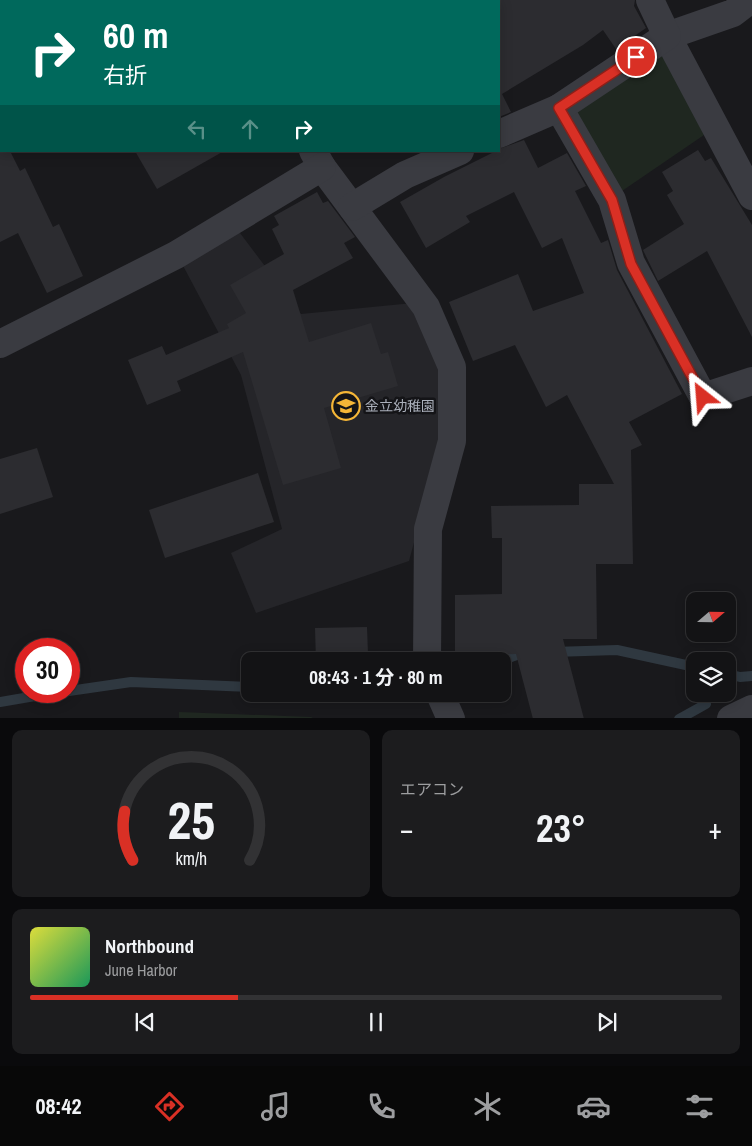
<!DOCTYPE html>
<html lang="ja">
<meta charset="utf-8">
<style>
:root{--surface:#131315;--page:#1c1c1e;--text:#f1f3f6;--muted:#9d9ea0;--line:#323234;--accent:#d93025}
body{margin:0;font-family:"Archivo Narrow","Noto Sans JP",sans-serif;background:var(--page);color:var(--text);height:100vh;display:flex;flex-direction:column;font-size:19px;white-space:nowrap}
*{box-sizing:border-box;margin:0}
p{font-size:16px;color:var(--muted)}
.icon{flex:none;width:28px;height:28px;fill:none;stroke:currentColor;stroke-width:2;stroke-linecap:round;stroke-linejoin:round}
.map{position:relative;height:718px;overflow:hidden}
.details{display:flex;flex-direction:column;gap:12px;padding:12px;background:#0a0a0c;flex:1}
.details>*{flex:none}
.banner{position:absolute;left:0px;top:0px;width:500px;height:152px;box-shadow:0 2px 12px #0003,0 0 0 1px var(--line);background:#00695c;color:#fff;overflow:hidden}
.needle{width:32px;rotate:70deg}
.fabs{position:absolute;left:686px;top:592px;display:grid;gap:10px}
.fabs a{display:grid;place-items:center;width:50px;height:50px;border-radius:10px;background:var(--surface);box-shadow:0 2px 12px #0003,0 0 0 1px var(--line);font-size:25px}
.speed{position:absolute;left:15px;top:638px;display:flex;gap:10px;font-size:25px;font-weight:700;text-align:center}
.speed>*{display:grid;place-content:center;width:65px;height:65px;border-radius:50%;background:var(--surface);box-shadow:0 2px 12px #0003,0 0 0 1px var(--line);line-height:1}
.speed .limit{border:8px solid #d22;background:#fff;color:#111}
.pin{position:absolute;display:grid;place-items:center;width:42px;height:42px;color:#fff;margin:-21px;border:2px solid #fff;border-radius:50%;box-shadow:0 1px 5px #0007}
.me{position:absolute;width:55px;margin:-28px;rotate:332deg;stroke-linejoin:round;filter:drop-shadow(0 0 4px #0008)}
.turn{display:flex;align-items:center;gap:18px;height:105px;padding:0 20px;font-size:22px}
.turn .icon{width:65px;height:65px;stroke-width:2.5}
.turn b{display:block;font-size:35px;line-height:42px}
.lanes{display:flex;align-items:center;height:48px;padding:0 20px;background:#0003;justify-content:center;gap:25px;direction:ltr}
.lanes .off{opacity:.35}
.big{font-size:38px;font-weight:700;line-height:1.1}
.details .widget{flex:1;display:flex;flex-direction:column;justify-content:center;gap:8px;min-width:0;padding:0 18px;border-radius:10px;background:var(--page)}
.details .dial{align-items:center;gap:0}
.dial svg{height:130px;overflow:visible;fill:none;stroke:var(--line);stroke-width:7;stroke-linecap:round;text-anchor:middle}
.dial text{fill:var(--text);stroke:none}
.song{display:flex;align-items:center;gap:15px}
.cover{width:60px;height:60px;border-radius:8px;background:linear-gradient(135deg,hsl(60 70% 55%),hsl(150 70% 35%))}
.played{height:5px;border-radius:2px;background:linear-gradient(90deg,var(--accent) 30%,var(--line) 30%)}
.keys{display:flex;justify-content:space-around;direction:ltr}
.heat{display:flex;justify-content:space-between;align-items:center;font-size:28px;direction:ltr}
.details .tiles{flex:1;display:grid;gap:12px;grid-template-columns:1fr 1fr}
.widget:last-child{grid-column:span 2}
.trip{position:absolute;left:241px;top:652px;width:270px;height:50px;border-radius:10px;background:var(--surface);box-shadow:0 2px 12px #0003,0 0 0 1px var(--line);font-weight:700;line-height:50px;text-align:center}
.tabs{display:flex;height:80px;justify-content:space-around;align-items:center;background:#080808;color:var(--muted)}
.tabs .icon{width:35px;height:35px}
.tabs .active{color:var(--accent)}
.tabs b{font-size:22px;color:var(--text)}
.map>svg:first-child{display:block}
.built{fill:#252529}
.green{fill:#1f2720}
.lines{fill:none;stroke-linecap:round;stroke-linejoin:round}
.stream{stroke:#2f3840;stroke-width:10}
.building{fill:#2c2c30}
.street{stroke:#3a3b41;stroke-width:28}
.route-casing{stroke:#8d1f18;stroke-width:12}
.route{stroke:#d93025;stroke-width:9}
.labels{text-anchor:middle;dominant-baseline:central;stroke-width:5;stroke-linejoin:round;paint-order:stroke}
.poi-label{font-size:14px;fill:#abb0bb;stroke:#141417;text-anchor:start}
</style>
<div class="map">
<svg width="752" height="719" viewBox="0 0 752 719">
<rect width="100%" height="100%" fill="#19191c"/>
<polygon class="built" points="237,229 301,314 413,303 441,361 442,438 409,561 256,613 231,553 282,529 241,375 180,260"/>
<g class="green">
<polygon points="664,49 704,135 619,193 569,112"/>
<polygon points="179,712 311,717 313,718 179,718"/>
</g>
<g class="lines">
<g class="stream">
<polyline points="553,652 617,650 695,667"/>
<polyline points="500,661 522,653 528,653"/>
<polyline points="728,674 740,677 752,676"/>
<polyline points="69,691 131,682 250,687"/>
<polyline points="377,694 406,694"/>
<polyline points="0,702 64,691"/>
<polyline points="679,719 706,704"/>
</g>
</g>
<g class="building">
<polygon points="499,0 635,0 634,6 646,28 616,49 603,30 583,45 502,94 511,112 499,117"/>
<polygon points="0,129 1,151 10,151 20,171 25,168 53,227 59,224 83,276 47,293 18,233 0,242"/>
<polygon points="524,140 538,168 567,153 586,186 575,191 601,243 608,240 617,270 682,394 629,422 642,445 631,450 633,564 596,564 597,639 563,639 584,719 533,719 516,654 455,655 455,595 502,594 502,538 492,538 491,506 579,505 579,484 614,484 567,395 546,407 515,345 473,361 449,302 518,274 533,311 584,293 562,238 542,248 514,192 466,216 470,222 426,248 400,202 444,177 496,151 499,151 499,149"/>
<polygon points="698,150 705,161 711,158 752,225 752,337 707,251 658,281 643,250 684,224 667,195 673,191 662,172"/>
<polygon points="135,151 224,151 157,189"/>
<polygon points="317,192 323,203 328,201 355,237 344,243 353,258 293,290 309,342 371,323 381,354 388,352 398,386 324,408 341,468 283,485 243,352 177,381 181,391 147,405 128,360 162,346 166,355 229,328 227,324 246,313 230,285 284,254 272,229 279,225 274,216"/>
<polygon points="37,448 53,497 0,514 0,459"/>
<polygon points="258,473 274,522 165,558 149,510"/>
<polygon points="367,627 368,654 361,654 361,661 316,661 315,628"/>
</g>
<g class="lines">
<g class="street">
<polyline points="185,0 187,1"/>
<polyline points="750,0 733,13 667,36 752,196"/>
<polyline points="26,1 28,0"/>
<polyline points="272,1 273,0"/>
<polyline points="0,13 1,13"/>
<polyline points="559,108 612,200 631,263 703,397 752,381"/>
<polyline points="499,134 559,108 667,36 650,0"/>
<polyline points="313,151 322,167 426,307 452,367 452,441 428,529 427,661"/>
<polyline points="352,207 405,175 460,151"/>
<polyline points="0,344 176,255 322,167"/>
<polyline points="440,694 451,719"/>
<polyline points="731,719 752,709"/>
</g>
</g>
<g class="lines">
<defs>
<polyline id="route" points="636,57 559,108 612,200 631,264 703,397"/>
</defs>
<use href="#route" class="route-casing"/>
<use href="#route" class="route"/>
</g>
<defs>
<symbol id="school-ring" viewBox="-11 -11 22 22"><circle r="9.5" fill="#141417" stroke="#f5b637" stroke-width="1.5"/><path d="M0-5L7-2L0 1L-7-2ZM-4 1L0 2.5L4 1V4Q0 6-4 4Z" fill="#f5b637"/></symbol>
</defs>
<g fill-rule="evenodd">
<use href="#school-ring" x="330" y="390" width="32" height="32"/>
</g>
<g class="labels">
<g class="poi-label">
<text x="365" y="406">金立幼稚園</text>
</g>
</g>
</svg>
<div class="fabs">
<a><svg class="needle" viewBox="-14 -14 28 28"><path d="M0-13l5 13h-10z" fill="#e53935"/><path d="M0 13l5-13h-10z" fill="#9d9ea0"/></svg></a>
<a><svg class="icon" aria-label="layers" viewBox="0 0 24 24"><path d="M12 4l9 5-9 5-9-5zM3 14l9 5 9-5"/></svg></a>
</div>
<div class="speed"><div class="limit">30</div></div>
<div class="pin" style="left:636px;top:57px;background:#d93025"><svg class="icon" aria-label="arrive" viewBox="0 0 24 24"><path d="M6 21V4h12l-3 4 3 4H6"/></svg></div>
<svg class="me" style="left:703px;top:397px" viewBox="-20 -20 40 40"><path d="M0-17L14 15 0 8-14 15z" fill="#d93025" stroke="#fff" stroke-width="4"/></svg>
<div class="trip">08:43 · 1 分 · 80 m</div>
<div class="banner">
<div class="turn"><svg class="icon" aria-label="right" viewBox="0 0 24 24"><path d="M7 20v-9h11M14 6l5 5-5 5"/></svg><div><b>60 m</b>右折</div></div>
<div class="lanes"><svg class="icon off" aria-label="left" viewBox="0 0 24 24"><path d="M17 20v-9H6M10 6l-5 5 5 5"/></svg><svg class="icon off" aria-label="ahead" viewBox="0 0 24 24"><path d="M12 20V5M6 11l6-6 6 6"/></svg><svg class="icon" aria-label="right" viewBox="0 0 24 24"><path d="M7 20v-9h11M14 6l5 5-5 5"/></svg></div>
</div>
</div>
<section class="details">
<div class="tiles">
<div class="widget dial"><svg viewBox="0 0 100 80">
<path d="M14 69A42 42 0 1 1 86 69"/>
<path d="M14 69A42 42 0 0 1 9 39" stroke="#d93025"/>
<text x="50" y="56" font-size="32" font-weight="700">25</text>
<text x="50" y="72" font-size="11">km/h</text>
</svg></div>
<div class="widget"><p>エアコン</p>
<div class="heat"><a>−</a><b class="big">23°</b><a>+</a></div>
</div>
<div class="widget">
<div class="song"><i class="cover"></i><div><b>Northbound</b><p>June Harbor</p></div></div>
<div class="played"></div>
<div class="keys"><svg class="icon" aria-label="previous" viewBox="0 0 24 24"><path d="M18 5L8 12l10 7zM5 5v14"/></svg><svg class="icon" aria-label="pause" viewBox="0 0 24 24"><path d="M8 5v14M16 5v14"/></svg><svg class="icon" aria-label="next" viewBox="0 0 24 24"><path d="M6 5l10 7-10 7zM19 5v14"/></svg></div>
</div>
</div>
</section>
<nav class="tabs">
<b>08:42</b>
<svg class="icon active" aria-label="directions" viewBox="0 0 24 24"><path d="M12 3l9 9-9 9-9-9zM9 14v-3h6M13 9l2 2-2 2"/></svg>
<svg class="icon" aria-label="music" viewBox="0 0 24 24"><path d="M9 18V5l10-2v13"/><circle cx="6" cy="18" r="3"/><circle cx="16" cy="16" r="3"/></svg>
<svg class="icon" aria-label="phone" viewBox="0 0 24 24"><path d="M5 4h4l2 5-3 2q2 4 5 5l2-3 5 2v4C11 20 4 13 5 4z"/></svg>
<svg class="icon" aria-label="climate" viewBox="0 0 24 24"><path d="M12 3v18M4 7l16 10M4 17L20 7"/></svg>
<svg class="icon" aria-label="car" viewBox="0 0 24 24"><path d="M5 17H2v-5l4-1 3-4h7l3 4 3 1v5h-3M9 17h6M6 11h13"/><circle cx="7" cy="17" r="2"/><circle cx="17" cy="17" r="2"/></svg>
<svg class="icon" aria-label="filters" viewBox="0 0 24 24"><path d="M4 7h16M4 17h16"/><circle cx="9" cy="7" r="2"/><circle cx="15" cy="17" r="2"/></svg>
</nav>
